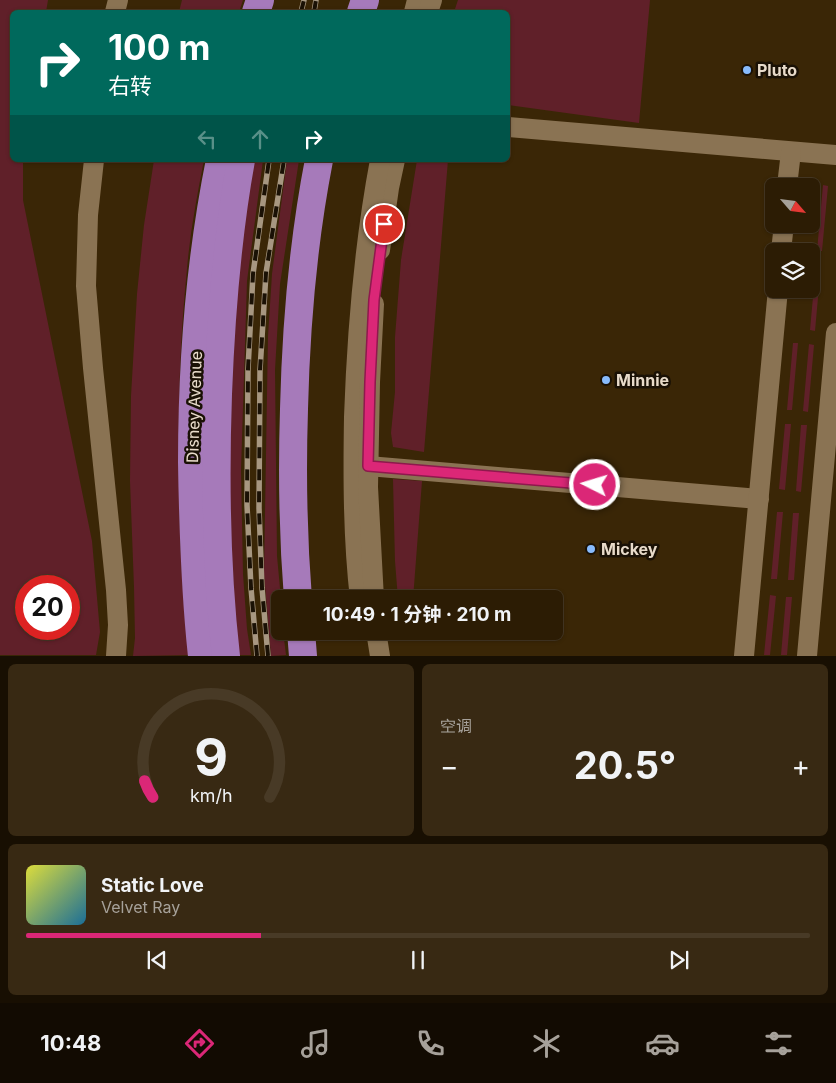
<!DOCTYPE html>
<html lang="zh">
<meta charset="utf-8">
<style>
:root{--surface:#2c1c04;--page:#382913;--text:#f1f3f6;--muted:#a6a19a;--line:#483a26;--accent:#db2777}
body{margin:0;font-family:Inter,"Noto Sans SC",sans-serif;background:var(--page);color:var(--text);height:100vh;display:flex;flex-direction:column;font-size:19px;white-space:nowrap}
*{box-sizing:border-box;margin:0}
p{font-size:16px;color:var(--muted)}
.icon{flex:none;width:28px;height:28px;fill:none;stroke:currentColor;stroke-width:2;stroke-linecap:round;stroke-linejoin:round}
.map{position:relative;height:656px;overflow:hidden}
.drawer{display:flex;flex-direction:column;gap:8px;padding:8px;background:#180f02;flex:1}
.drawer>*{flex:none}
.top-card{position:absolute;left:10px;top:10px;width:500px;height:152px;border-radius:8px;box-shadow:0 1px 4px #0004,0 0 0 1px var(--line);background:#00695c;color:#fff;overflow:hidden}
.needle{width:32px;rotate:118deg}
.buttons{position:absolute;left:765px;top:178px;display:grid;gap:10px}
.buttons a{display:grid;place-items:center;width:55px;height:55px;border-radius:8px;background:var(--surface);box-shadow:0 1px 4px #0004,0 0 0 1px var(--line);font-size:25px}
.speed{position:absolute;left:15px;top:575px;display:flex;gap:10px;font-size:25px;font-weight:700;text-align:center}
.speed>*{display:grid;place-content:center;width:65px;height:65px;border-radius:50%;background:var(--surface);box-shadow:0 1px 4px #0004,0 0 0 1px var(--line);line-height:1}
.speed .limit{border:8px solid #d22;background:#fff;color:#111}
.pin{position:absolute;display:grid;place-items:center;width:42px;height:42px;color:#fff;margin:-21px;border:2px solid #fff;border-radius:50%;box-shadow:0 1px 5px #0007}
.me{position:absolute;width:55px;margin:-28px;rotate:275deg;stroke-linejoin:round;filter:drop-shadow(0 0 4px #0008)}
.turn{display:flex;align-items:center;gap:18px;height:105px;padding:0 15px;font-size:22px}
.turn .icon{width:65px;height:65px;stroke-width:2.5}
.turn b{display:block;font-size:35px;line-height:42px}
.lanes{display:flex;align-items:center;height:48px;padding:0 15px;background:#0003;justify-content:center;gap:25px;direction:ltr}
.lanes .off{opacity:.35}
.big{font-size:38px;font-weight:700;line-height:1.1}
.drawer .tile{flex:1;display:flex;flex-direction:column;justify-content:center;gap:8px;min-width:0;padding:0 18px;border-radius:8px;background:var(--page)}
.drawer .dial{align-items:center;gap:0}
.dial svg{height:130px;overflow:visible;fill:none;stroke:var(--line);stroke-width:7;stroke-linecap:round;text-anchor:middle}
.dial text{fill:var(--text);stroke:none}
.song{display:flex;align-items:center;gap:15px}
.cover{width:60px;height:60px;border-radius:8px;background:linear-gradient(135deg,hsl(60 70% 55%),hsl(200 70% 35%))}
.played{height:5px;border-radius:2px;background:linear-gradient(90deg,var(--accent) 30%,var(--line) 30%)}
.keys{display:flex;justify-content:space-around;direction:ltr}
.heat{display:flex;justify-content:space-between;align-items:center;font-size:28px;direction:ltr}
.drawer .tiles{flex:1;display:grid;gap:8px;grid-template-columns:1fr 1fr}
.tile:last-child{grid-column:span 2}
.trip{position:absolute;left:271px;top:590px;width:292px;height:50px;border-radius:8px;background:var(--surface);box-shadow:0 1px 4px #0004,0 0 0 1px var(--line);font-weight:700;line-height:50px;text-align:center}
.menu{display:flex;height:80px;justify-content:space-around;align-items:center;background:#120b02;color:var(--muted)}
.menu .icon{width:35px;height:35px}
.menu .on{color:var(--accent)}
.menu b{font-size:22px;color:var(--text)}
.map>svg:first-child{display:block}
.green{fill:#602029;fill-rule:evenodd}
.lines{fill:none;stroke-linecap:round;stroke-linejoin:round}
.minor{stroke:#8a7353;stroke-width:20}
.highway{stroke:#a67aba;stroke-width:28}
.rail-casing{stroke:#a79781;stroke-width:5.5}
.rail{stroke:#1a1105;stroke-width:4;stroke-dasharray:11;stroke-linecap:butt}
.route-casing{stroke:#8e194d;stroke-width:12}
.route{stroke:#db2777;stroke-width:9}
.poi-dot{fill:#88bbfc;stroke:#1a1105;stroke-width:2}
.labels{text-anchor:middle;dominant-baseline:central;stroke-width:5;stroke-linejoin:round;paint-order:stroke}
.poi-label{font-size:16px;font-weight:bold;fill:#e8dbca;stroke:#1a1105;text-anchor:start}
.street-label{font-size:16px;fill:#e8dbca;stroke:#1a1105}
</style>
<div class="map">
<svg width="836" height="656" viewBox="0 0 836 656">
<rect width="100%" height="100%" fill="#3a2606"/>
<g class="green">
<path d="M0 0H48L46 12H12V160H23V200L92 541 100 632 96 655H0ZM26 586H69V629H26Z"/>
<polygon points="182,0 243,0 239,12 179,12"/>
<polygon points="458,0 650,0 639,123 508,105 508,12 454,12"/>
<path d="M154 160H204C197 196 190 232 187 269 180 337 178 405 179 474 179 534 182 595 189 655L133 656 135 638 134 587 130 481 131 396 137 294 144 225Z"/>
<polygon points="251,160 263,160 247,281 241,470 243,574 247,629 251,655 235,655 229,600 226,363"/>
<polygon points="287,160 299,160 280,284 275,370 277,556 281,599 280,631 283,631 286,655 271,656 264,574 268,336 272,274"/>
<polygon points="417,160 448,160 424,452 393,447 391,433 395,392 395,337 401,260"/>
<polygon points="823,185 828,186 822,251 817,251"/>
<polygon points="816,264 821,264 815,331 810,330"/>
<polygon points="793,343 798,343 792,410 787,410"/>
<polygon points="809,344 814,345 808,412 803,411"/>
<polygon points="785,424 791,424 785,490 779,489"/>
<polygon points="801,425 807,425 801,492 796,491"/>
<polygon points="393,479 422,481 413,599 398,599 395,561"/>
<polygon points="777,512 783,512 777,579 771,579"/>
<polygon points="793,513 799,513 794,580 788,580"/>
<polygon points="770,595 776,596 770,655 764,655"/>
<polygon points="786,597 792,597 787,655 781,655"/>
</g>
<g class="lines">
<g class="minor">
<polyline points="115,12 118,0"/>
<polyline points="414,12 417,0"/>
<polyline points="428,12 432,0"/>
<polyline points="508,127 836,155"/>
<polyline points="94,160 88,215 86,286 93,368 116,590 118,625 116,656"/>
<polyline points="787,186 791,152"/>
<polyline points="380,250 389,188 395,160"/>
<polyline points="781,251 784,224"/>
<polyline points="368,466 759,499"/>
<path d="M360 599C353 538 353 477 354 417 357 331 364 245 380 160"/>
<polyline points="374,599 368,487 370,382 374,304"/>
<polyline points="376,631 380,656"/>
<polyline points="744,656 778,289"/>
<polyline points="807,656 836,333"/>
</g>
<g class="highway">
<polyline points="256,12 260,0"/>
<polyline points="361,12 365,0"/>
<path d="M298 599C293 536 292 472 294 409 296 325 303 242 319 160"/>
<polyline points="301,631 303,656"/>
<path d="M202 656C195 591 193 527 192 462 192 361 200 259 220 160"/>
<path d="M226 656C216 569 215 481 218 394 221 316 227 237 241 160"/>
</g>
<defs>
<g id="rail">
<polyline points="301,12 304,0"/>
<polyline points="314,12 316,0"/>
<polyline points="257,656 251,588 247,505 248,369 253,274 269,160"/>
<polyline points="268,656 262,588 259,508 260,370 266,273 284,160"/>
</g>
</defs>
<use href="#rail" class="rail-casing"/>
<use href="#rail" class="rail"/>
</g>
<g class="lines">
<defs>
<polyline id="route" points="384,224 374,300 370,382 368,466 595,485"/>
</defs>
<use href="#route" class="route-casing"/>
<use href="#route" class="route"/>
</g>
<g class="poi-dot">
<circle cx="747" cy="70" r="5"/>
<circle cx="606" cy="380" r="5"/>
<circle cx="591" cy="549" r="5"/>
</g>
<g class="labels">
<g class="poi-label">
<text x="757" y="70">Pluto</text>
<text x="616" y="380">Minnie</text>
<text x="601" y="549">Mickey</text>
</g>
<g class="street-label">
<text transform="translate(194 407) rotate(-88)">Disney Avenue</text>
</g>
</g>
</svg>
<div class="buttons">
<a><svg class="needle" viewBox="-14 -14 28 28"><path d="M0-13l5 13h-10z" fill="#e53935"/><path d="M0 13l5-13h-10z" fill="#a6a19a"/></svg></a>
<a><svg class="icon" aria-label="layers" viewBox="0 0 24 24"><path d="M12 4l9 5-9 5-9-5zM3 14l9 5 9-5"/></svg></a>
</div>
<div class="speed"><div class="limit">20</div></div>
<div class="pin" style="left:384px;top:224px;background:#d93025"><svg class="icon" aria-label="arrive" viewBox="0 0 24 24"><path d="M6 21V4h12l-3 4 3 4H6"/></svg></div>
<svg class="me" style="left:595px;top:485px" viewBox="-20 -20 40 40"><circle r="17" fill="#db2777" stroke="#fff" stroke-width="3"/><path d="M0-11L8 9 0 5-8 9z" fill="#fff"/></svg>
<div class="trip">10:49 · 1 分钟 · 210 m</div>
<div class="top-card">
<div class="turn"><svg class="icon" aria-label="right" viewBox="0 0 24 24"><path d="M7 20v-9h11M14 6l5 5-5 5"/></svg><div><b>100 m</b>右转</div></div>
<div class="lanes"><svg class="icon off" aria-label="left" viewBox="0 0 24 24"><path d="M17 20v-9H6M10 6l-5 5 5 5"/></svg><svg class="icon off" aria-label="ahead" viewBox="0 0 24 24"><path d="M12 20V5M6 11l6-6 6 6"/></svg><svg class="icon" aria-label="right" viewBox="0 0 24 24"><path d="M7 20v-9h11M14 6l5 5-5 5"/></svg></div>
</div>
</div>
<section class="drawer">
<div class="tiles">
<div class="tile dial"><svg viewBox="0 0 100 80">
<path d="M14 69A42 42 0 1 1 86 69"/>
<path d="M14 69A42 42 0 0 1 9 59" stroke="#db2777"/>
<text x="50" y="56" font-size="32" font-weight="700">9</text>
<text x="50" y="72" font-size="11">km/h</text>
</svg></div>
<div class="tile"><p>空调</p>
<div class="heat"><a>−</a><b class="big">20.5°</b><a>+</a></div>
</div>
<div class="tile">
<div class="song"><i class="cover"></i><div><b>Static Love</b><p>Velvet Ray</p></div></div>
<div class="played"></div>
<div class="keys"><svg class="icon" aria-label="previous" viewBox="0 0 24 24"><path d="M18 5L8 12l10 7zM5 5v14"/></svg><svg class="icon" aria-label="pause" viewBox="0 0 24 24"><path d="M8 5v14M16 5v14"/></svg><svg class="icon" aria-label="next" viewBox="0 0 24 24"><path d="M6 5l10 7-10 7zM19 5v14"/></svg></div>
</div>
</div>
</section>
<nav class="menu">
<b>10:48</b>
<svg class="icon on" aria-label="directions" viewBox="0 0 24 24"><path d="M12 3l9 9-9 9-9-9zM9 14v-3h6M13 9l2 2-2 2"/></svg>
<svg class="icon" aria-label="music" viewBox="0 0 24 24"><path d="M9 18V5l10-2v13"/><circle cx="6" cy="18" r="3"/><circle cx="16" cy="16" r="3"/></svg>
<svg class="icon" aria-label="phone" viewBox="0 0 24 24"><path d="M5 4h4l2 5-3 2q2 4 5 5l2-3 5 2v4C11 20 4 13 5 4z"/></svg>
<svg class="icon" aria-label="climate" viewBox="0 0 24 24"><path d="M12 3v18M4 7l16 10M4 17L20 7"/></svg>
<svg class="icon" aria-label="car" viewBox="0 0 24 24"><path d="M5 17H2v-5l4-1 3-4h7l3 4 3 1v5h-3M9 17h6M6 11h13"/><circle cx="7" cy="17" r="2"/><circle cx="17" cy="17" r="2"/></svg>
<svg class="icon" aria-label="filters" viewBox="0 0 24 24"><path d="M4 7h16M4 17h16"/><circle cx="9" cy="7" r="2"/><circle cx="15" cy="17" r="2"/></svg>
</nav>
